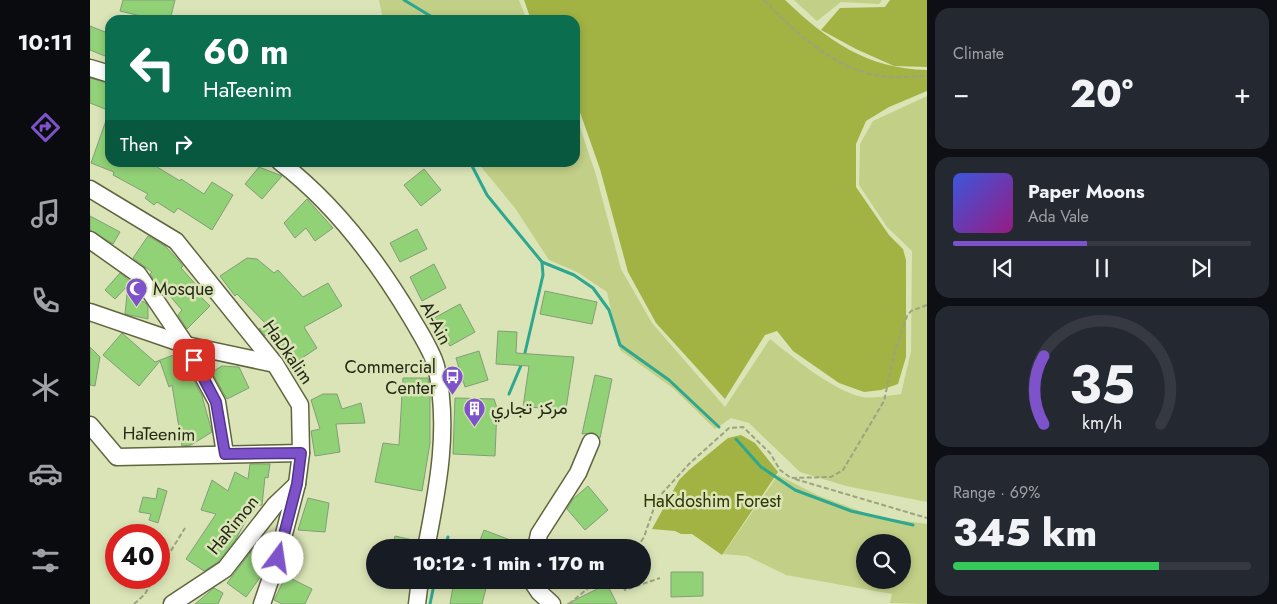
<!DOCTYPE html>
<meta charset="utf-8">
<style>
:root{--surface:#171b24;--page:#242831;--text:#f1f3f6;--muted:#9ea1a6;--line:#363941;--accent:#7e52cb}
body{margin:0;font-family:Jost,Vazirmatn,sans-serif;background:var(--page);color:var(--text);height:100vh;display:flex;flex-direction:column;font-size:19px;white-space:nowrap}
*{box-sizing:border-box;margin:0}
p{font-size:16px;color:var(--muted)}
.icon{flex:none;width:28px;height:28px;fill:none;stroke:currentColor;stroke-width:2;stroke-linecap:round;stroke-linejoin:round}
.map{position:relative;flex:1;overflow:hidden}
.details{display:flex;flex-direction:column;gap:8px;padding:8px;background:#0d0f14;width:350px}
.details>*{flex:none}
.top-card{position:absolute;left:15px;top:15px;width:475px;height:152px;border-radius:15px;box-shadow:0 2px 8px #0003;background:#0b6e4f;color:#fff;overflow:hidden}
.controls{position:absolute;left:766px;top:534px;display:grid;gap:10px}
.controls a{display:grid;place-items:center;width:55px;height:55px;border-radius:50%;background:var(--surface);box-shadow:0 2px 8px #0003;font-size:25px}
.speed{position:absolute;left:15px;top:524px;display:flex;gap:10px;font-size:25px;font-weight:700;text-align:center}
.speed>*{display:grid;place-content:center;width:65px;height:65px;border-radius:50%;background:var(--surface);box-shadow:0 2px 8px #0003;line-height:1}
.speed .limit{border:8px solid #d22;background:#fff;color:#111}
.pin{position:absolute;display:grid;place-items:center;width:42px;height:42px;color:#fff;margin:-21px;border-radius:10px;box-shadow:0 2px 8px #0006}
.me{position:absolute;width:55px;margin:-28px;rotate:14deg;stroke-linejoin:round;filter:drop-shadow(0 0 4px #0008)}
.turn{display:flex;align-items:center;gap:18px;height:105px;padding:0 15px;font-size:22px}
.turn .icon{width:65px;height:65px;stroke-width:2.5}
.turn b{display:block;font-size:35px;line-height:42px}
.then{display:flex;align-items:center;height:48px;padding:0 15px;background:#0003;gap:10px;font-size:19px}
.big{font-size:38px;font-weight:800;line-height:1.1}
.details .tile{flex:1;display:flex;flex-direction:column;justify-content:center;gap:8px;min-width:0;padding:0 18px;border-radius:15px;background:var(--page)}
.details .dial{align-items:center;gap:0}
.dial svg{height:130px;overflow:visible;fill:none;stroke:var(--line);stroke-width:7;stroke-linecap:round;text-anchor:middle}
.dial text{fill:var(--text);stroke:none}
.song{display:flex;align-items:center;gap:15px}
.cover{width:60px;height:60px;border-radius:8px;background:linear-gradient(135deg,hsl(230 70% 55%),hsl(310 70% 35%))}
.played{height:5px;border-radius:2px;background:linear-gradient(90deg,var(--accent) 45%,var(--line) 45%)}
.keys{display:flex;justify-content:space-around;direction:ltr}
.heat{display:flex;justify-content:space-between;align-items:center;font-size:28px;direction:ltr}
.charge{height:8px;border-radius:4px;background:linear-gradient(90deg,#34c759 69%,var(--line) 0)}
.trip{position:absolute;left:276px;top:539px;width:285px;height:50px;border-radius:25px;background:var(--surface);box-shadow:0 2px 8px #0003;font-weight:800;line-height:50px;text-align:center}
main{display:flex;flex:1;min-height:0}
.dock{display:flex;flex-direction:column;width:90px;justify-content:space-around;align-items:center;background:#090b0e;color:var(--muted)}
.dock .icon{width:35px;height:35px}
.dock .current{color:var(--accent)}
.dock b{font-size:22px;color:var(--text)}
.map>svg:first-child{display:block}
.green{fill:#c2cf86;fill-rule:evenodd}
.forest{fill:#a2b343}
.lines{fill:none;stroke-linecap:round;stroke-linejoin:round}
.stream{stroke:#2da790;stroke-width:3}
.building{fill:#92d277;stroke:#839d79}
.minor-casing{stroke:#5f663e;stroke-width:19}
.path{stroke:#9ca380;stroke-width:2;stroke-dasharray:5 2.5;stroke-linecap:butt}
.minor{stroke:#fff;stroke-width:16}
.route-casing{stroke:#523584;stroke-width:12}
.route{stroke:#7e52cb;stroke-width:9}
.labels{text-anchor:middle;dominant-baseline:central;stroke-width:5;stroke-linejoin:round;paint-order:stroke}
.poi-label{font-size:18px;fill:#242817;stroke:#dbe4b7;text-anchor:start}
.street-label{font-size:18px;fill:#242817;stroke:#dbe4b7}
.park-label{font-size:18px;fill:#2e3404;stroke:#dbe4b7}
</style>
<main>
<nav class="dock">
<b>10:11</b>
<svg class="icon current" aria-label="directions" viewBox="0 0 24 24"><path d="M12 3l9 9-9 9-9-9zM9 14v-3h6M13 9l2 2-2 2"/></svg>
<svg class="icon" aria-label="music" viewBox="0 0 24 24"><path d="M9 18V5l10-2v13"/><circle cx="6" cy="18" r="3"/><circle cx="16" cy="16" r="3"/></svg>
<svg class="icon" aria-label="phone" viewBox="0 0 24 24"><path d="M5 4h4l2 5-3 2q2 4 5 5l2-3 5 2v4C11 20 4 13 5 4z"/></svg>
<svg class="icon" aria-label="climate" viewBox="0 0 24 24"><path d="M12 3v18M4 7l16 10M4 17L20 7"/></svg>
<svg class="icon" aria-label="car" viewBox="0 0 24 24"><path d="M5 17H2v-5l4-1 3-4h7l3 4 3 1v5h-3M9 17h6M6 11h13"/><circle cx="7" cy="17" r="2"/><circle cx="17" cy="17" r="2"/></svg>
<svg class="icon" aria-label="filters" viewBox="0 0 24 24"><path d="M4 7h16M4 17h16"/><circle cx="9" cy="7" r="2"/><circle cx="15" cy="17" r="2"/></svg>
</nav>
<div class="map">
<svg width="837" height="604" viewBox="0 0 837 604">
<rect width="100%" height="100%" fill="#dbe4b7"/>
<g class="green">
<polygon points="289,0 429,0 437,20 293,20"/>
<polygon points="704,0 792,0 789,4 751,2 727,21"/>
<path d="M837 96V502L756 486 710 472 659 423 641 418 625 429 584 389 530 350 517 292 487 272 459 260 425 208 388 163 485 162V112L506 175 531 269 562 323 635 407 680 339C704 358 742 390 772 397 783 399 800 395 811 394L821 351 822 251 797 227 769 185 770 144 783 121Z"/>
<path d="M688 475 727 495 786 517 837 524V604L800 603 802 594 696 575 657 556 633 554ZM775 542H812V580H775Z"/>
</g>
<g class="forest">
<path d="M434 0H695C737 40 777 69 837 70V91L799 107 776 121 766 144V187L799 235 813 249 816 260V357L808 384 791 390 774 392 749 383 703 351 687 331 675 335 635 399 566 323 538 272 510 169 485 98V20H441Z"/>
<polygon points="800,0 837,0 837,67 804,66 766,49 731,30 750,8 795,7"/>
<polygon points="651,435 665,443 688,472 632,555 602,534 591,534 585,531 562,529 589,480 599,470 638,438"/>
</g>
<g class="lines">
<g class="stream">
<polyline points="314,0 347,20"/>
<polyline points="380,162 397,195 452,262 453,275 434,357"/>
<polyline points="452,262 484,275 503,288 519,310 530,345 579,380 629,427"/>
<polyline points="419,394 432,363"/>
<polyline points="646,439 671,467 705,490 761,511 823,525"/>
<polyline points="355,548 358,537"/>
<polyline points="340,604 345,580"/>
</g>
</g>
<g class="building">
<polygon points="33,0 85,0 80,20 59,20 59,18 30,11"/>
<polygon points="0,26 20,34 20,58 0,50"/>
<polygon points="0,78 20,84 20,111 0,103"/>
<polygon points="19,112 20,162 59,162 90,181 91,179 114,194 122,182 143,195 122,230 88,208 84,213 67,202 64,205 55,198 58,194 23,175 24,172 1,163"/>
<polygon points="169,167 192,176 172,199 155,184"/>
<polygon points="334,169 351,190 331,206 314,185"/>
<polygon points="217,199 243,228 225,241 216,228 205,238 194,223"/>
<polygon points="0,216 30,232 23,244 0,230"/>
<polygon points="327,229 337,249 310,262 300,243"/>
<polygon points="58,236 75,246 89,261 93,266 91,268 109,288 105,291 120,306 97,329 88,315 92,310 73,288 71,290 60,274 62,272 43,258"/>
<polygon points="157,258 167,259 184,273 188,270 213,297 238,283 252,306 214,327 227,348 203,364 190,344 178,334 175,336 169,329 177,325 147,294 145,296 130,276"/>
<polygon points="344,264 356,288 332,301 320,277"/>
<polygon points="30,273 41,282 25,299 15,290"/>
<polygon points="455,291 507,302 502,324 450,314"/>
<polygon points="37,294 56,303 58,307 58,319 35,314"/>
<polygon points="370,304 385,332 360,346 344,318"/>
<polygon points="408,331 427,332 426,353 484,357 476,409 433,407 439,366 406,364"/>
<polygon points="32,333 65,362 89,353 112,396 122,432 101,445 92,446 82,385 79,387 70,361 49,386 13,355"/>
<polygon points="0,347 10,357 5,386 0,385"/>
<polygon points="389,351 398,380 375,387 366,358"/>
<polygon points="132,366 149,367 159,388 137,399 122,372"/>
<polygon points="505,375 522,379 510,438 504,433 492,434"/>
<polygon points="313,378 338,378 340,390 340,443 332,491 285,482 293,443 309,445"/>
<polygon points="233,394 247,394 252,409 271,403 275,423 246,424 250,452 225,456 221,431 230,429 221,400"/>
<polygon points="365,398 404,399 407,408 405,456 363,454"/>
<polygon points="160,464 180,464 178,478 175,477 172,505 166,506 163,513 159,515 146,539 128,562 114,571 96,559 126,514 111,510 122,480 138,491 145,472 158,479"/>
<polygon points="498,486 518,510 495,530 477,509 483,499"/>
<polygon points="68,488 77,491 68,523 59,520 61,514 49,512 53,497 66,499"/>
<polygon points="218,498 239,503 235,532 208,530"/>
<polygon points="394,530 436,546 436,548 387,548"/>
<polygon points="305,536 327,541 326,548 302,548"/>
<polygon points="164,548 177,557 171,576 156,597 137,583"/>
<polygon points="581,572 613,572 613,596 581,597"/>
<polygon points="196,576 222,589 215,604 192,604 184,600"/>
<polygon points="364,580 398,580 392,604 360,604"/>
<polygon points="517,584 527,604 477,604"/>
<polygon points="124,588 133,593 128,604 105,604"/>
</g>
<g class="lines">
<defs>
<g id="minor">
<polyline points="0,68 20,74"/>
<path d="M190 162C245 204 287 260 322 319 330 333 342 351 346 366 360 426 348 488 336 548"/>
<polyline points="0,189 86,241 185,364 210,405 211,453 207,484 188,557 172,604"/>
<polyline points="0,240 48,274 96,345 127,402 135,454"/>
<polyline points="0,312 96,345 185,364"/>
<polyline points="0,425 27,457 211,453"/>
<polyline points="446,548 449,534 488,473 501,442"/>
<polyline points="441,580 449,592 462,604"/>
<polyline points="82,604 135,569 185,505 207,484"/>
<polyline points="327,604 330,580"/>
</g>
</defs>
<use href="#minor" class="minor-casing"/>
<g class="path">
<path d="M674 0C707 34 748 73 799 77 811 78 824 76 837 76"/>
<polyline points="705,479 837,518"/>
<polyline points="547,548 554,537 567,499 599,464 639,428 653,427 680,453 690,470 701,478 741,477 753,470 794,401 804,355 817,316 821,311 837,305"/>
<polyline points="69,570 95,528"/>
<polyline points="530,580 535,590 570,578"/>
<polyline points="44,604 55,594 64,578"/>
<polyline points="479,604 508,580"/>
</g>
<use href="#minor" class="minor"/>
</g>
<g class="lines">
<defs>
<polyline id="route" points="104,360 126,402 135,454 211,453 207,484 188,558"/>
</defs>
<use href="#route" class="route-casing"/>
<use href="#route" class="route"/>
</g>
<defs>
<symbol id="mosque-pin" viewBox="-11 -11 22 30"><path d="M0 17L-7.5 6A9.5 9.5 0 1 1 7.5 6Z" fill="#7e52cb" stroke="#dbe4b7"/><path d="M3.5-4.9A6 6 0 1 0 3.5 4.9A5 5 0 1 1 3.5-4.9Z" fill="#fff"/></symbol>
<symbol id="bus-pin" viewBox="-11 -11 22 30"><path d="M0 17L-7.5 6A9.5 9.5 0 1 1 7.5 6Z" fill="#7e52cb" stroke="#dbe4b7"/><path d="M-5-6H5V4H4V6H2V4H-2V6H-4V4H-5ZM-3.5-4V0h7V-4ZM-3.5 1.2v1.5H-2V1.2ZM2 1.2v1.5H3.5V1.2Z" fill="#fff"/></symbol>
<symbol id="building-pin" viewBox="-11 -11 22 30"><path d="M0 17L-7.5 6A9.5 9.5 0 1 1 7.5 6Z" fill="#7e52cb" stroke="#dbe4b7"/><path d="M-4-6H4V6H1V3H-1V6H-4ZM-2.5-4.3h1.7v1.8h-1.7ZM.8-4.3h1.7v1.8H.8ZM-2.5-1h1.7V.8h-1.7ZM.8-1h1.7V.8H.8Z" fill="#fff"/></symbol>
</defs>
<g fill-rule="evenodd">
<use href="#mosque-pin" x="34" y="276" width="25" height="34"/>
<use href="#bus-pin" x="350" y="364" width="25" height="34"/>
<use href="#building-pin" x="372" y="396" width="25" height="34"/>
</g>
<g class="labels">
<g class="poi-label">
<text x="63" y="289">Mosque</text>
<text x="346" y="367" text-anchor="end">Commercial<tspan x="346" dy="21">Center</tspan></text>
<text x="401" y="408">مركز تجاري</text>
</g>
<g class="street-label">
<text transform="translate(346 323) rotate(62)">Al-Ain</text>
<text transform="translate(198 352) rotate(55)">HaDkalim</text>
<text transform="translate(69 434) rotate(1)">HaTeenim</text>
<text transform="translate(143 525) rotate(-51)">HaRimon</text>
</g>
<g class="park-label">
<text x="622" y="501">HaKdoshim Forest</text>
</g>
</g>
</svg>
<div class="controls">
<a><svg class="icon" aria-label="search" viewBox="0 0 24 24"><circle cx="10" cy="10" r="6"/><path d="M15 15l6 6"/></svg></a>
</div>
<div class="speed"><div class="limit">40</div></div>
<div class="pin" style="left:104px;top:360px;background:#d93025"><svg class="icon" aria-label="arrive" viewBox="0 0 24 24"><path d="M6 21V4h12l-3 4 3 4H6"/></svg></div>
<svg class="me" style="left:188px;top:558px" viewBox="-20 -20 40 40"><circle r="19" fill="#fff"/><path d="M0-13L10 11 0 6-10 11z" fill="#7e52cb"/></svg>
<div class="trip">10:12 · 1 min · 170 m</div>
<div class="top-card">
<div class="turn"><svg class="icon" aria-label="left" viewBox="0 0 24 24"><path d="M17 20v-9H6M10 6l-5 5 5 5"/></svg><div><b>60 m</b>HaTeenim</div></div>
<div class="then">Then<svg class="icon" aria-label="right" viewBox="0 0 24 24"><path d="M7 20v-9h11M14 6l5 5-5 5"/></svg></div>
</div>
</div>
<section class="details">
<div class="tile"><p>Climate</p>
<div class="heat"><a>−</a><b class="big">20°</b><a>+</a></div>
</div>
<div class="tile">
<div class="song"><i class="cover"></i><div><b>Paper Moons</b><p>Ada Vale</p></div></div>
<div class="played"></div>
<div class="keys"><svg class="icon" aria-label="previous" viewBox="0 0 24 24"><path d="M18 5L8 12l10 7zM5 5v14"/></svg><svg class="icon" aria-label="pause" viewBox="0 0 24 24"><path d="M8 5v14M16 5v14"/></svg><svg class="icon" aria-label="next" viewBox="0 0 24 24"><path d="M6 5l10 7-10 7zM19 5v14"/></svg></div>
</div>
<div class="tile dial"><svg viewBox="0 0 100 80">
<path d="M14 69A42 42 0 1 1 86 69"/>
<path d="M14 69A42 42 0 0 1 14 27" stroke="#7e52cb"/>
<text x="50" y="56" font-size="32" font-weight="700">35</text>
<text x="50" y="72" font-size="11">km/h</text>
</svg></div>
<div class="tile"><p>Range · 69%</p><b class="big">345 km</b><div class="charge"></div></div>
</section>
</main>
